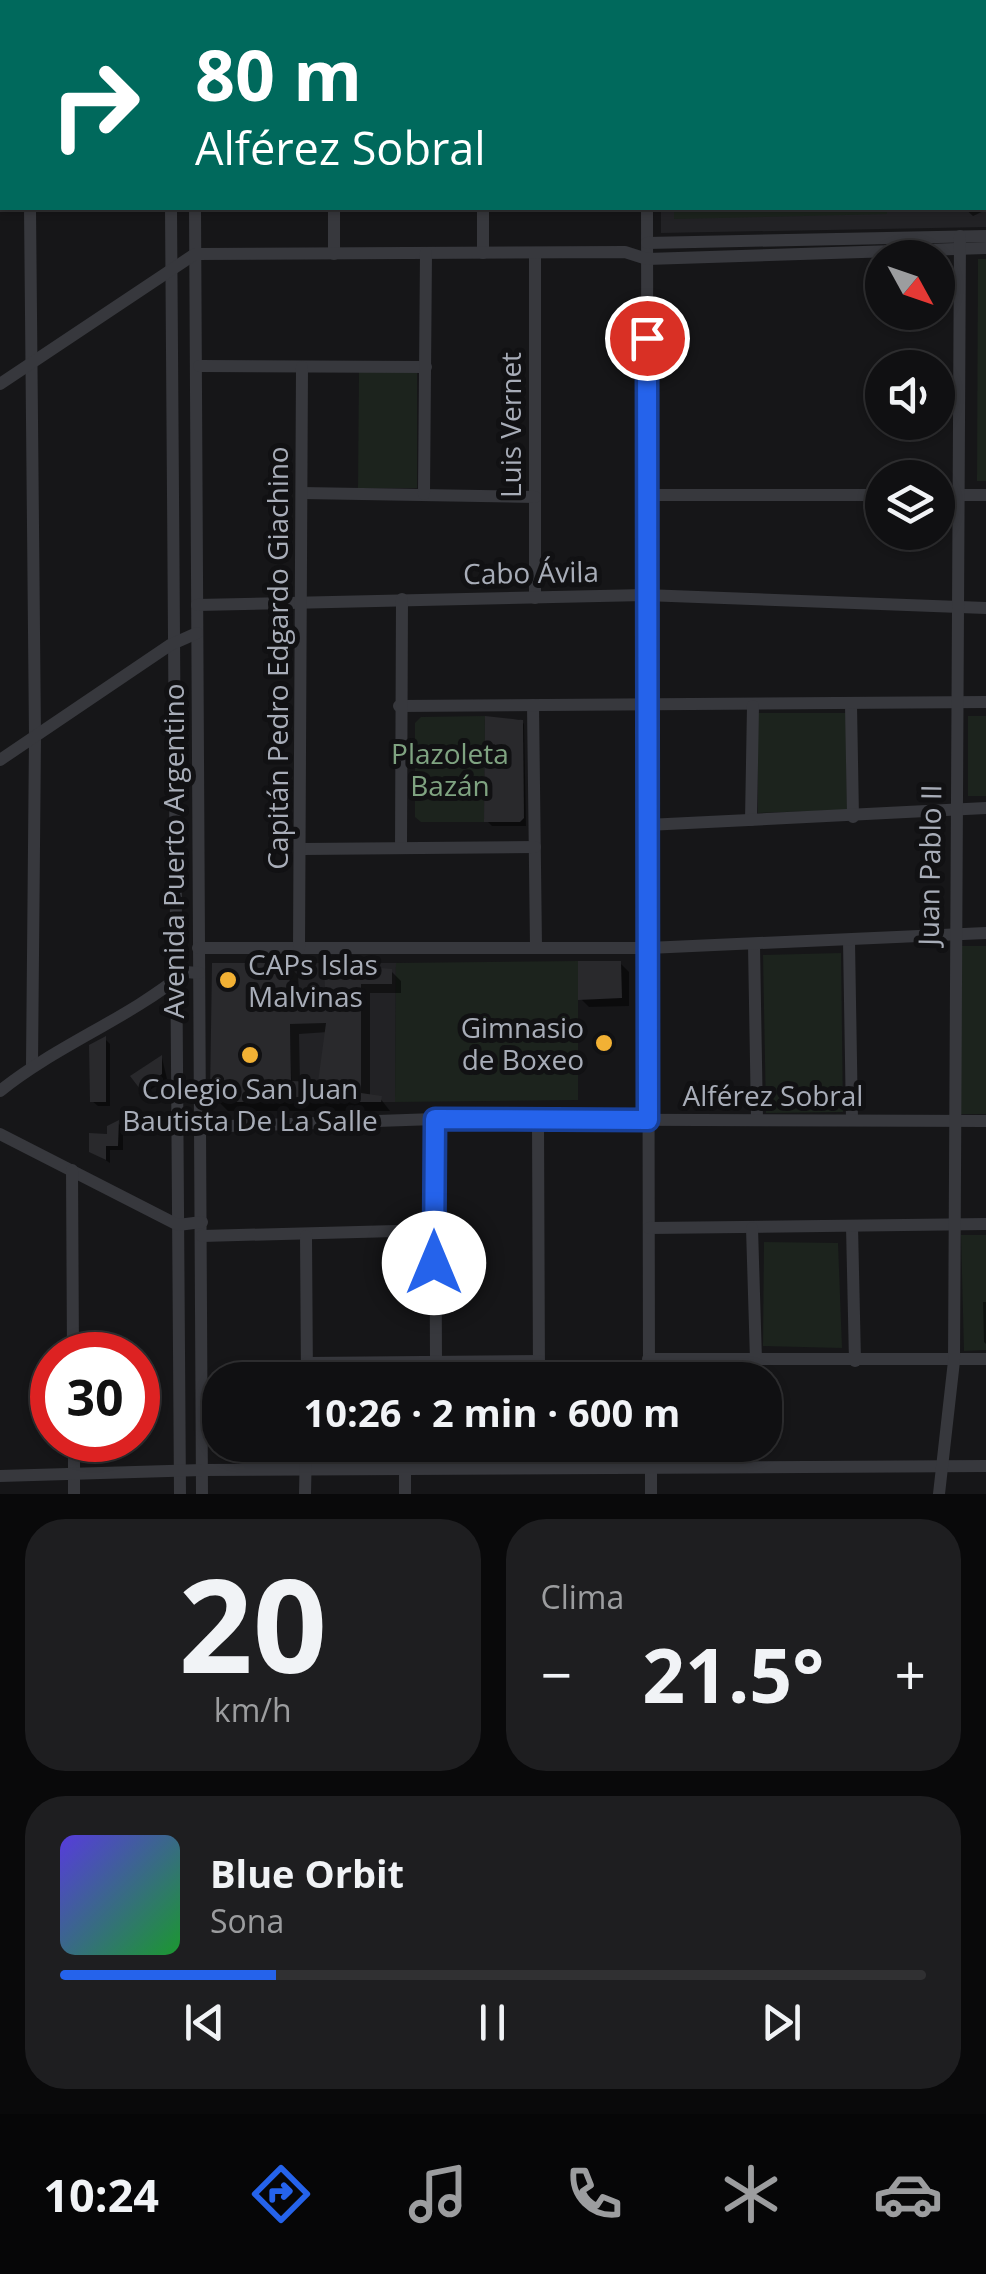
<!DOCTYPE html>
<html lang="es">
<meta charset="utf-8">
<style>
:root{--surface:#101012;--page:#1e1e20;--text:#f1f3f6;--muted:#9c9d9f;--line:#303032;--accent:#2563eb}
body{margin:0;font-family:"Open Sans",sans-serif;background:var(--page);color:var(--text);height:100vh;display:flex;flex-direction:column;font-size:38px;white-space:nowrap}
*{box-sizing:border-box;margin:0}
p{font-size:32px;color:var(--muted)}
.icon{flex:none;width:55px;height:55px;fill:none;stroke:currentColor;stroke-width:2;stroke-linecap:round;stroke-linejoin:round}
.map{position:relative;height:1494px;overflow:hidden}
.side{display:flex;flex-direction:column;gap:25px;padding:25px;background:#09090a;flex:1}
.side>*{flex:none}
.banner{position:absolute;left:0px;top:0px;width:988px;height:210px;box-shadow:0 2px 8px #0004,0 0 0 2px var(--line);background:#00695c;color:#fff;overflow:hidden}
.needle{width:65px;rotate:130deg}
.buttons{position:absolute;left:865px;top:240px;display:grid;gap:20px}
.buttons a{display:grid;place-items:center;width:90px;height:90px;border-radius:50%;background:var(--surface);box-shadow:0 2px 8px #0004,0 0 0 2px var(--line);font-size:50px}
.speed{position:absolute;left:30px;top:1332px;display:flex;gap:20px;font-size:50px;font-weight:700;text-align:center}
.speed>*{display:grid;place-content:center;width:130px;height:130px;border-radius:50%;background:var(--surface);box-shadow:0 2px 8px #0004,0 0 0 2px var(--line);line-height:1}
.speed .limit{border:15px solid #d22;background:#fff;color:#111}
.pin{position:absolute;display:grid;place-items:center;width:85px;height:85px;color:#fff;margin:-42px;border:5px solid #fff;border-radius:50%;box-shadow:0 2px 10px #0007}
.me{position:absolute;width:110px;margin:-55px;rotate:0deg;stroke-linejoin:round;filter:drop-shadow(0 0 8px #0008)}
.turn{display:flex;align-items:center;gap:35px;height:210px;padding:0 30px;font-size:45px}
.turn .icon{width:130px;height:130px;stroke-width:2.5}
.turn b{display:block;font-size:70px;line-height:85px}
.big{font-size:75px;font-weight:700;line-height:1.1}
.side .tile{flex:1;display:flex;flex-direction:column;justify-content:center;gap:15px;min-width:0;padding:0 35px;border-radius:40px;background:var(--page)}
.side .dial{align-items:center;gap:0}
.dial b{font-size:130px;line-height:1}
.song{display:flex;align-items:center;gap:30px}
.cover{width:120px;height:120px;border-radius:15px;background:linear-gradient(135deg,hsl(250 70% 55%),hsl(130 70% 35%))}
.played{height:10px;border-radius:5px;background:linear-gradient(90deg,var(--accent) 25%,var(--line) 25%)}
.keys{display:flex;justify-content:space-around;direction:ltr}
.heat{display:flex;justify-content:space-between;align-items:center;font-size:55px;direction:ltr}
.side .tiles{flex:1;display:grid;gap:25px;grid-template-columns:1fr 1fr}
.tile:last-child{grid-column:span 2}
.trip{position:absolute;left:202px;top:1362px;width:580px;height:100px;border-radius:40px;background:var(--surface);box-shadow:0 2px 8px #0004,0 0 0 2px var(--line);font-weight:700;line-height:100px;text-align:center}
.tab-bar{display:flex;height:160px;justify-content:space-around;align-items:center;background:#060607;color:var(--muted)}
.tab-bar .icon{width:70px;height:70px}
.tab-bar .current{color:var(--accent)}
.tab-bar b{font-size:45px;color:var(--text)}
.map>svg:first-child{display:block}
.built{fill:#222225}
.green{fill:#1c231d}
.shadow{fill:#0007;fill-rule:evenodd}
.building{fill:#29292c;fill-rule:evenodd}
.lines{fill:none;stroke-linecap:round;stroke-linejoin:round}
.street{stroke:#37383d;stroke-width:12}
.route-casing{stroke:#184099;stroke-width:25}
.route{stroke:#2563eb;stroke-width:18}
.poi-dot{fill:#f2b134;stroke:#111113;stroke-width:4}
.labels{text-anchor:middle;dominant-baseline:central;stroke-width:10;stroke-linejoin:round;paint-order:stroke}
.street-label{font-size:28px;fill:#a8adb8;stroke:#111113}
.park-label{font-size:28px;fill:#7fa381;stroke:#111113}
.poi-label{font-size:28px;fill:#a8adb8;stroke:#111113;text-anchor:start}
</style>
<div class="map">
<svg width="986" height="1494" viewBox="0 0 986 1494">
<rect width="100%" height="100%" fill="#161618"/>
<g class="built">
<polygon points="658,0 986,0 986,227 661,233 661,208 985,208 985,2"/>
<polygon points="256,963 396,963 395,1102 292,1102 290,1029 256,1028"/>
</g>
<g class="green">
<polygon points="674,208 887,208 887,214 674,219"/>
<polygon points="978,259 986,259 986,481 977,481"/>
<polygon points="359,372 417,372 417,488 358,488"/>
<polygon points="758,713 846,713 847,810 758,813"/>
<polygon points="485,716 484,822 421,822 415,817 415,723 421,717"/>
<rect x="968" y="716" width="18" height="80"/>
<polygon points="958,946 986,946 986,1114 960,1114"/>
<polygon points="841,953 843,1112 766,1113 763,955"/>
<polygon points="578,961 578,1100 395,1102 396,963"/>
<polygon points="961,1235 986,1235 986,1350 964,1351"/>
<polygon points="764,1242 838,1243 842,1348 763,1346"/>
</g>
<g class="shadow">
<polygon points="985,176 986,210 973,216 964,208 985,208"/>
<polygon points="487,719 519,719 524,724 526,826 492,826 487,821"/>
<polygon points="620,963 629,972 629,1006 589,1007 581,999"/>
<path d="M288 965 298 975 299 993 327 992 391 971 401 981V993H370V1096L380 1098 390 1111H228L213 1096ZM328 1032 320 1084H300L299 1034Z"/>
<polygon points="105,1039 110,1044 110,1106 98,1106 92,1101"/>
<polygon points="162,1058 167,1079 147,1092 142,1087"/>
<polygon points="118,1123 123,1128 123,1150 110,1150 110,1163 91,1151"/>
<polygon points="983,1302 986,1302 986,1344 984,1342"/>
</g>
<g class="building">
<polygon points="485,716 523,720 524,818 520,822 484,822"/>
<polygon points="578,961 621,961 622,998 578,1000"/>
<path d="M212 963H289L290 991 325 990 324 963 392 969V984H361V1093L382 1096 381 1102H215L210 1097ZM326 1023 318 1082 291 1081 290 1024Z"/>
<polygon points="106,1036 106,1102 90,1102 89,1045"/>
<polygon points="162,1055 162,1074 140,1089 130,1076"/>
<polygon points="119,1120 118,1146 106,1146 106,1160 89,1152 89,1133 107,1134 107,1126"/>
</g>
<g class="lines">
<g class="street">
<polyline points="31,0 31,2"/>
<polyline points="168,0 168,2"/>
<polyline points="482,0 482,2"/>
<polyline points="645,0 645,2"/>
<polyline points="92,2 96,0"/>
<polyline points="195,2 195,0"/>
<polyline points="335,2 335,0"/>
<polyline points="0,61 2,59"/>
<polyline points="30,208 35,737 32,1065"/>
<polyline points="171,208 180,1494"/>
<polyline points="195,208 202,1494"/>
<polyline points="483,208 483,253"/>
<polyline points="647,208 649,1380"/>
<polyline points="647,243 986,236"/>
<polyline points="535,253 535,598"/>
<polyline points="334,254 334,208"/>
<polyline points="199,366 426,367"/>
<polyline points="0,384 195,254 625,252 647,259 986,248"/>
<polyline points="302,493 535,497"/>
<polyline points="424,494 426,253"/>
<polyline points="648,495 882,495"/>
<polyline points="938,495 986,495"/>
<polyline points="197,605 645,595 986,608"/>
<polyline points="533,705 536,946"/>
<polyline points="851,705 853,817"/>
<polyline points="399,706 986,702"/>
<polyline points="0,760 170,645 197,633"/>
<polyline points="751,820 753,706"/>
<polyline points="647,825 986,808"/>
<polyline points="401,848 402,599"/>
<polyline points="303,849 535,847"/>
<polyline points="849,941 852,1120"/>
<polyline points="754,945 757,1120"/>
<polyline points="198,948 648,948 986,933"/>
<polyline points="299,949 302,367"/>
<path d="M0 1091C57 1045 128 1019 185 972L199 973"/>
<polyline points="435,1119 436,1362"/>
<polyline points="538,1120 539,1380"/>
<polyline points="200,1127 435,1119 986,1121"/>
<polyline points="0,1134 178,1225 202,1222"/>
<polyline points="72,1170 73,1355"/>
<polyline points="852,1226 855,1361"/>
<polyline points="649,1228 986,1224"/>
<polyline points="752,1228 756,1360"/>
<polyline points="202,1236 434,1230"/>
<polyline points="306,1236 307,1380"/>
<polyline points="648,1359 986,1359"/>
<polyline points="307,1363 539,1361"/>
<polyline points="74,1440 74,1494"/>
<polyline points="651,1445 651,1494"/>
<polyline points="538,1468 538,1445"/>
<polyline points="405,1471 405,1494"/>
<polyline points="0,1476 202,1470 986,1466"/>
<polyline points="305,1494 306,1445"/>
<polyline points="939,1494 954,1361 960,236"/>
</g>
</g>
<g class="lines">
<defs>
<polyline id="route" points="434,1263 435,1119 648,1120 647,338"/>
</defs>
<use href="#route" class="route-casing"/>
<use href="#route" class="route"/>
</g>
<g class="poi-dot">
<circle cx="228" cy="980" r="10"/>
<circle cx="604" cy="1043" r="10"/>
<circle cx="250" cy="1055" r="10"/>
</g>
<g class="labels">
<g class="street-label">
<text transform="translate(510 425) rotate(-90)">Luis Vernet</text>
<text transform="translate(531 572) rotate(-1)">Cabo Ávila</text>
<text transform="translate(277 658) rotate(-90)">Capitán Pedro Edgardo Giachino</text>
<text transform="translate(173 851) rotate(-90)">Avenida Puerto Argentino</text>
<text transform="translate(929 865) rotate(-89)">Juan Pablo II</text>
<text x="773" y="1095">Alférez Sobral</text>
</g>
<g class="park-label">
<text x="450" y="753">Plazoleta<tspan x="450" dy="32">Bazán</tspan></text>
</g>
<g class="poi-label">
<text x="248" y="964">CAPs Islas<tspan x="248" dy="32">Malvinas</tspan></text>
<text x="584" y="1027" text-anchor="end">Gimnasio<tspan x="584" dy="32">de Boxeo</tspan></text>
<text x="250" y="1088" text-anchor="middle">Colegio San Juan<tspan x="250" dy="32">Bautista De La Salle</tspan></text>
</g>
</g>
</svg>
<div class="buttons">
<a><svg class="needle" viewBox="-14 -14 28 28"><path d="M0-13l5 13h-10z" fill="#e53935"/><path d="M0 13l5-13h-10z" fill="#9c9d9f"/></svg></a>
<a><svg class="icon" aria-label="sound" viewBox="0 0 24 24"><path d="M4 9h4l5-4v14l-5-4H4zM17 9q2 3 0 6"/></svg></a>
<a><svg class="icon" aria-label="layers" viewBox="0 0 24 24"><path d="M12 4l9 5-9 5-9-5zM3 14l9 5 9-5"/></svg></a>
</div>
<div class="speed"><div class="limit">30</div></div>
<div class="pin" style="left:647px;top:338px;background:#d93025"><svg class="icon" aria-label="arrive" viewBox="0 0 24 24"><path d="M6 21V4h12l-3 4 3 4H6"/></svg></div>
<svg class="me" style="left:434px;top:1263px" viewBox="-20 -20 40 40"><circle r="19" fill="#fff"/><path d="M0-13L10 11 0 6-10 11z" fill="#2563eb"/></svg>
<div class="trip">10:26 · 2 min · 600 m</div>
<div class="banner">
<div class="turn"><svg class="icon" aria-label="right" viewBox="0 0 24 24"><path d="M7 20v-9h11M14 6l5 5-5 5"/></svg><div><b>80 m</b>Alférez Sobral</div></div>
</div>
</div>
<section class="side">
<div class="tiles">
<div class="tile dial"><b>20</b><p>km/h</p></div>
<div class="tile"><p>Clima</p>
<div class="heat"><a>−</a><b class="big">21.5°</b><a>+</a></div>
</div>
<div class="tile">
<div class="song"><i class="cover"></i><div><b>Blue Orbit</b><p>Sona</p></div></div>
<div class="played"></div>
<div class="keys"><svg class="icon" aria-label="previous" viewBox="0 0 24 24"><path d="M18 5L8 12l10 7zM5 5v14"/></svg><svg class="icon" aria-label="pause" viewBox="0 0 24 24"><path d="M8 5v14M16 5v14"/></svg><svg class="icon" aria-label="next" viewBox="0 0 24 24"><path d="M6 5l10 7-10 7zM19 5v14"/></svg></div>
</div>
</div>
</section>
<nav class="tab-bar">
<b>10:24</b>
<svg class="icon current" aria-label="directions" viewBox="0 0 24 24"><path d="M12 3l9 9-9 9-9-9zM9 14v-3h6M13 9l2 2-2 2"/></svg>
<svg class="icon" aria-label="music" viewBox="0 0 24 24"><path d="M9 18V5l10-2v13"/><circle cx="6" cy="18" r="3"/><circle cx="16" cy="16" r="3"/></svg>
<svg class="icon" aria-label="phone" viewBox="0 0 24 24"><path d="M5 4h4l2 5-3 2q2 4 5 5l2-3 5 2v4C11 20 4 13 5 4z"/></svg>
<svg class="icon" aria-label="climate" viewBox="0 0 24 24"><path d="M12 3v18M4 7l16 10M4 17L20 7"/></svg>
<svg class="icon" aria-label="car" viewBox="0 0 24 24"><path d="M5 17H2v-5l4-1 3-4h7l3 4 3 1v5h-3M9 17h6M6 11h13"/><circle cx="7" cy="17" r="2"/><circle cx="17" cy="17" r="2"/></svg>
</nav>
